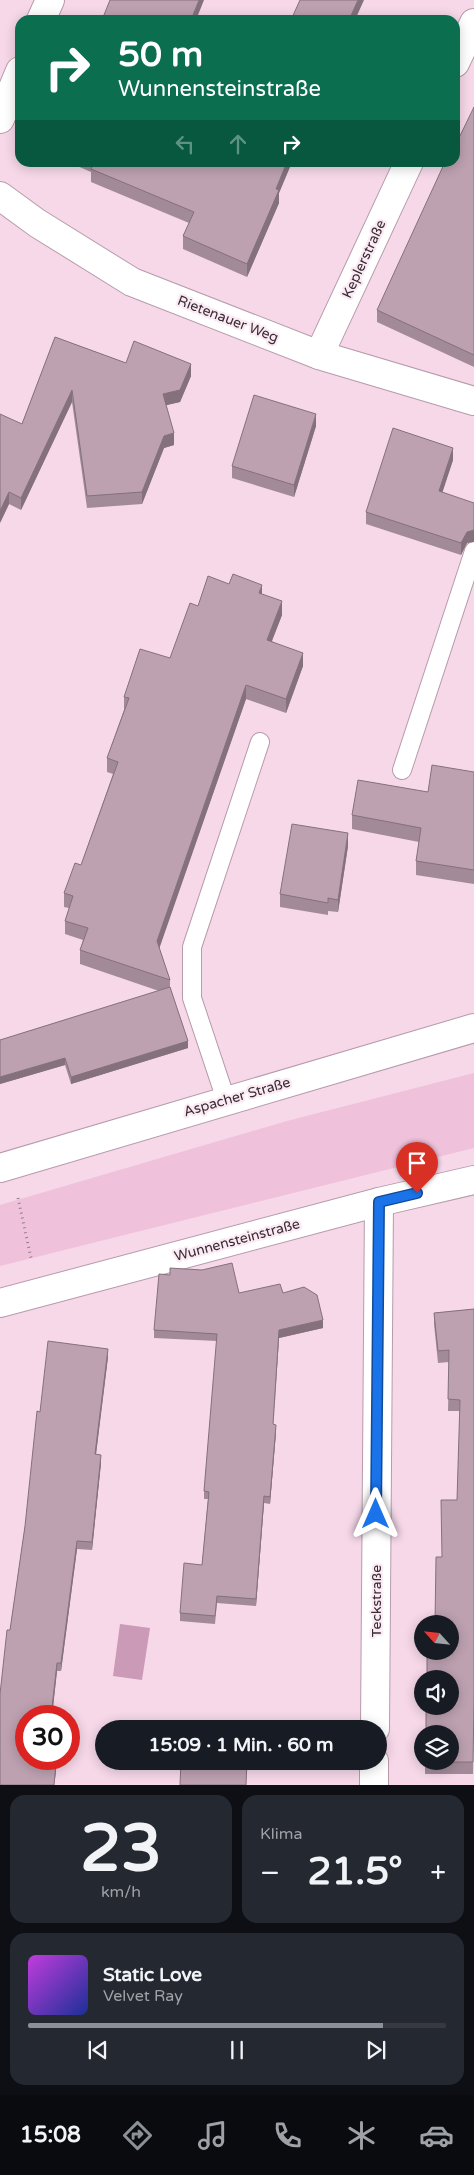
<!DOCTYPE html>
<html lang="de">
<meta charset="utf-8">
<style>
:root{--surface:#171b24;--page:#242831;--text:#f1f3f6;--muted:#9ea1a6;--line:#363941;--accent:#8c9099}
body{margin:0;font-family:"Varela Round",sans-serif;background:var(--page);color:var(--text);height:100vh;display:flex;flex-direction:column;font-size:19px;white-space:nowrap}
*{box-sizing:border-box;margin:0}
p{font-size:16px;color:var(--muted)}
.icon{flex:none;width:28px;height:28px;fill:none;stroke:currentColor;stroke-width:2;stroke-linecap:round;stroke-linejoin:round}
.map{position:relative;height:1785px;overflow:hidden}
.drawer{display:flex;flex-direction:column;gap:10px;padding:10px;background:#0d0f14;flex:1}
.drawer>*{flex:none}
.banner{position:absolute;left:15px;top:15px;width:445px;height:152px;border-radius:15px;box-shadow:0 2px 12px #0003;background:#0b6e4f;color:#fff;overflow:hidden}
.needle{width:32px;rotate:297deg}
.controls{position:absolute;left:414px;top:1615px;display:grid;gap:10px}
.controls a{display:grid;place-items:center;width:45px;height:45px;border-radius:50%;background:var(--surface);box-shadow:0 2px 12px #0003;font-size:25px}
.speed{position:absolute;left:15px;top:1705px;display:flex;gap:10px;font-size:25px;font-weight:700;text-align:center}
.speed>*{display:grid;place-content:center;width:65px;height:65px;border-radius:50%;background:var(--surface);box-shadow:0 2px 12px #0003;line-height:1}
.speed .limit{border:8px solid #d22;background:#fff;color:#111}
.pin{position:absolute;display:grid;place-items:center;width:42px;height:42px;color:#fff;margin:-51px -21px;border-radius:50% 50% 50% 0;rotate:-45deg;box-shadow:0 0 5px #0007}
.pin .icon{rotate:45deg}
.me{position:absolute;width:55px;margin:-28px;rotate:0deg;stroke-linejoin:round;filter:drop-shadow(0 0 4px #0008)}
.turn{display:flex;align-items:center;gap:18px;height:105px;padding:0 20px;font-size:22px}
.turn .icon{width:65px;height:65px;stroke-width:2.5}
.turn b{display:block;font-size:35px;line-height:42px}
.lanes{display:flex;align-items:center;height:48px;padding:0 20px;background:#0003;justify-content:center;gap:25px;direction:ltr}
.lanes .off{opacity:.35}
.big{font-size:38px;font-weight:700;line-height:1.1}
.drawer .card{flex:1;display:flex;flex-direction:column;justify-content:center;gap:8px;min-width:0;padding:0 18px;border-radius:15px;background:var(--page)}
.drawer .dial{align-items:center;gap:0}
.dial b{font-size:65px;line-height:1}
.song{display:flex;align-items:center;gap:15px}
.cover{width:60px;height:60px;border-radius:8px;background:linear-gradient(135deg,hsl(290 70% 55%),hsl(230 70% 35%))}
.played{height:5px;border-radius:2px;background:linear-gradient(90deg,var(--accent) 85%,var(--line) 85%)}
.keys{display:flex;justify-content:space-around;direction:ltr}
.heat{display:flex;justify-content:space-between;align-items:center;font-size:28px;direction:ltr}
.drawer .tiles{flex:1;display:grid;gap:10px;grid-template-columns:1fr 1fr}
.card:last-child{grid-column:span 2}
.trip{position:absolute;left:95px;top:1720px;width:292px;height:50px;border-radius:25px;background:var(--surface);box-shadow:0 2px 12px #0003;font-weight:700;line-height:50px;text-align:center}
.dock{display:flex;height:80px;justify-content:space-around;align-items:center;background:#090b0e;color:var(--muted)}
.dock .icon{width:35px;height:35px}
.dock .on{color:var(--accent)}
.dock b{font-size:22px;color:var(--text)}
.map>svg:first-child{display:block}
.green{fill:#efc1db}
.water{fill:#ca9ab6}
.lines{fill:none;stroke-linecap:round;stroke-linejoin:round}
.service-casing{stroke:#b79bab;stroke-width:20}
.minor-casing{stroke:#b79bab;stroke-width:30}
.tertiary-casing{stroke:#b79bab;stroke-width:30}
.path{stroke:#937f8b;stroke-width:3;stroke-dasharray:1 4;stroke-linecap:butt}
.service{stroke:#fff;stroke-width:18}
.minor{stroke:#fff;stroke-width:28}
.tertiary{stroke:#fff;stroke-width:28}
.wall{fill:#a38a98}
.shaded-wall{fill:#84717c}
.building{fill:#bda1b1;stroke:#84717c}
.route-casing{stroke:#114b97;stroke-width:12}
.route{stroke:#1a73e8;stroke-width:9}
.labels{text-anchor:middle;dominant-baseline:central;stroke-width:4.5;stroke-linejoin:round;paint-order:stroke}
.street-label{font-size:14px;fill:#382d33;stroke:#fbe9f3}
</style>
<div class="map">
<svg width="474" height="1785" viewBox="0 0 474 1785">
<rect width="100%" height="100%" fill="#f6d8e9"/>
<polygon class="green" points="474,1073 474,1148 0,1266 0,1205 287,1121"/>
<polygon class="water" points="120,1624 150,1628 142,1680 113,1676"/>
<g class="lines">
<defs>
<g id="service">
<polyline points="402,770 474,551"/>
<polyline points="226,1100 192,998 192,947 260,742"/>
</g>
<g id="minor">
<polyline points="41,20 50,0"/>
<polyline points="455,63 474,23"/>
<polyline points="0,119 20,71"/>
<polyline points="0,196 37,223 132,282 319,355 474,401"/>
<polyline points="319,355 409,162"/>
<polyline points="0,1303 379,1202 474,1180"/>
<polyline points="375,1729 379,1202"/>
<polyline points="374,1785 374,1761"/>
</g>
<polyline id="tertiary" points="0,1168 474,1028"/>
</defs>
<use href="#service" class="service-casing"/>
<use href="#minor" class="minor-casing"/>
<use href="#tertiary" class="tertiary-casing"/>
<polyline class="path" points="18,1198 31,1258"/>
<use href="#service" class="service"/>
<use href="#minor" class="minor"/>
<use href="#tertiary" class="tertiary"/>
</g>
<g class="wall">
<polygon points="474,107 474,367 377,322 377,310 455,162"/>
<polygon points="68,162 215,162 220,165 221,162 292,162 279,193 279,203 247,277 183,249 183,236 189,223 91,182 91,172"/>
<polygon points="55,337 126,363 191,376 180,402 166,405 174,445 164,448 142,504 87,508 72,402 21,510 9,504 0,523 22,424"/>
<polygon points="316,426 294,497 232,478 232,466"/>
<polygon points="453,460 442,492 467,543 461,555 366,524 366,512"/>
<polygon points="229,584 262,594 282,615 272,641 303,666 286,713 246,699 159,948 170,980 170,987 188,1048 71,1084 65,1065 0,1084 0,1040 159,991 80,964 80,950 83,940 65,934 65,921 69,908 64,907 64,893 81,865 113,774 107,772 107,758 124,710 124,697 170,658 198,606"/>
<polygon points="474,772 474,884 416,875 416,861 419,842 352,829 352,815 428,792"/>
<polygon points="348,846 338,912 328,911 328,915 280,907 280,894"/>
<polygon points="239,1293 283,1293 323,1328 279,1338 273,1424 276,1432 270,1504 264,1503 256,1606 217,1603 215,1624 180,1621 180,1613 202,1565 208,1499 204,1499 204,1491 217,1341 154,1338 154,1330"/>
<polygon points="474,1309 474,1712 473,1774 425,1774 425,1761 450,1651 442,1557 457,1500 460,1411 448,1411 449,1362 438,1363 434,1324 434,1313"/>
<polygon points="108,1357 96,1454 101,1463 92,1550 77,1549 61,1671 57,1671 52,1716 26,1716 26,1759 47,1759 46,1763 56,1772 0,1785 10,1630 25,1526 40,1412"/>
</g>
<g class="shaded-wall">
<polygon points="199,0 204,0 196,20 191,20"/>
<polygon points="358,0 364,0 355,20 349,20"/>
<polygon points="287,162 292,162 279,193 279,203 247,277 247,264 276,189"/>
<polygon points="191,364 191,376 180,402 163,406 163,394"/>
<polygon points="72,390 72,402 21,510 21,498"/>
<polygon points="316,414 316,426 294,497 294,485"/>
<polygon points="174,433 174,445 164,448 142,504 142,492 164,436"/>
<polygon points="453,448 453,460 439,503 439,491"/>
<polygon points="9,492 9,504 0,523 0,511"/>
<polygon points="474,530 474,542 467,543 461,555 461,543 467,532"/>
<polygon points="262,585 262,599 259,593"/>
<polygon points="282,601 282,615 267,653 267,640"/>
<polygon points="303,653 303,666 286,713 286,699"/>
<polygon points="246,685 246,699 157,955 157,941"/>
<polygon points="348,833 348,846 338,912 338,900"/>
<polygon points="188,1041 188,1048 71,1084 71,1077"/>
<polygon points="65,1058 65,1065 0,1084 0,1077"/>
<polygon points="323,1320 323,1328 279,1338 273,1432 279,1330"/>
<polygon points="108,1349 108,1357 95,1462 95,1454"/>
<polygon points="276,1425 276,1432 270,1504 270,1497"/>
<polygon points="101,1455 101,1463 92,1550 92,1542"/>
<polygon points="264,1496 264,1503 256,1606 256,1599"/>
<polygon points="77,1541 77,1549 61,1671 61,1663"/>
<polygon points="57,1663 57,1671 52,1716 51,1716"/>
<polygon points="56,1764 56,1772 54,1785"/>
</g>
<g class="building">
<polygon points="110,0 199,0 191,20 102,20"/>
<polygon points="300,0 358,0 349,20 291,20"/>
<polygon points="474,107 474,355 377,310 445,162 455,162 455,146"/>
<polygon points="94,162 215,162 220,165 221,162 287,162 276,189 279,190 247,264 183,236 194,212 91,169"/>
<polygon points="55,337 126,363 134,341 191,364 180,390 163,394 174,433 164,436 142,492 87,496 72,390 21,498 9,492 0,511 0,414 22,424"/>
<polygon points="254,395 316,414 294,485 232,466"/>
<polygon points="393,428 453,448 439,491 474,503 474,530 467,532 461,543 366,512"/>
<polygon points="233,574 262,585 259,593 282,601 267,640 303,653 286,699 246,685 157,941 170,980 80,950 88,928 65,921 73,896 64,893 75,863 81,865 118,762 107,758 129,698 124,697 140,649 170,658 190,603 198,606 208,576 229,584"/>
<polygon points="432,765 474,772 474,870 416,861 421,828 352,815 358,780 428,792"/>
<polygon points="292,824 348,833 338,900 328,898 328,903 280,894"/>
<polygon points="170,987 188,1041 71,1077 65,1058 0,1077 0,1040"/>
<polygon points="232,1263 239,1293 280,1284 283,1293 304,1287 317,1295 323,1320 279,1330 273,1424 276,1425 270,1497 264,1496 256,1599 217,1596 215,1616 180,1613 184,1563 202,1565 209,1492 204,1491 217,1334 154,1330 159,1274 170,1275 170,1268 202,1270"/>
<polygon points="474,1309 474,1701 473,1762 425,1762 425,1761 450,1761 450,1734 426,1734 426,1706 450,1706 450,1679 427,1679 427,1651 450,1651 450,1624 435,1624 436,1557 442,1557 441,1500 457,1500 460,1400 448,1399 449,1350 438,1351 434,1313"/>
<polygon points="48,1341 108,1349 95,1454 101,1455 92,1542 77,1541 61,1663 57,1663 51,1716 26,1716 26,1759 46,1759 45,1763 56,1764 54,1785 0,1785 0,1694 7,1630 10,1630 25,1526 37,1411 40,1412"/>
<polygon points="181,1761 247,1761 246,1785 180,1785"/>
</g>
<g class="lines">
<defs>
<polyline id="route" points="376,1514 379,1202 417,1193"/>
</defs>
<use href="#route" class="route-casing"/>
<use href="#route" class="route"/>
</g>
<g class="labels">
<g class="street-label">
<text transform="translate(364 259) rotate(-65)">Keplerstraße</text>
<text transform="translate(228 319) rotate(21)">Rietenauer Weg</text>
<text transform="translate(237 1097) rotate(-16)">Aspacher Straße</text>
<text transform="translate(237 1240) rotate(-15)">Wunnensteinstraße</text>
<text transform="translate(376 1601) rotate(-90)">Teckstraße</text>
</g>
</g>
</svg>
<div class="controls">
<a><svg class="needle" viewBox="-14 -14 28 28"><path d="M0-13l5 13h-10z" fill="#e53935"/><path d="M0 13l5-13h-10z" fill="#9ea1a6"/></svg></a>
<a><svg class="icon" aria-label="sound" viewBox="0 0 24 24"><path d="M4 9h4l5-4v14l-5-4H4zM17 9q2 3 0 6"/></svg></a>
<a><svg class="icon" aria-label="layers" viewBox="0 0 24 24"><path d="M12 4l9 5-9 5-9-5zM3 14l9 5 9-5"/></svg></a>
</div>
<div class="speed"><div class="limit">30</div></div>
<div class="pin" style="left:417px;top:1193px;background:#d93025"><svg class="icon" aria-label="arrive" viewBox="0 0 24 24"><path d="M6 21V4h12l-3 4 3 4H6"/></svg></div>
<svg class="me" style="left:376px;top:1514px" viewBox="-20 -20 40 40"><path d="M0-17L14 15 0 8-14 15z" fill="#1a73e8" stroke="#fff" stroke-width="4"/></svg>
<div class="trip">15:09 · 1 Min. · 60 m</div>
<div class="banner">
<div class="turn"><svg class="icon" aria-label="right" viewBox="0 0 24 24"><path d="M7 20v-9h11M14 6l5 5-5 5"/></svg><div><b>50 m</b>Wunnensteinstraße</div></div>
<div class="lanes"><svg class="icon off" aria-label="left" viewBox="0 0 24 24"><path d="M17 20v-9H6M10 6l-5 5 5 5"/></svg><svg class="icon off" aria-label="ahead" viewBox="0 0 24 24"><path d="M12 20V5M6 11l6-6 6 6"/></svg><svg class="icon" aria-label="right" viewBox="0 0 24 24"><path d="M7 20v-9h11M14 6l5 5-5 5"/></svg></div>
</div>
</div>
<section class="drawer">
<div class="tiles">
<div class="card dial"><b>23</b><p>km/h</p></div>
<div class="card"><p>Klima</p>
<div class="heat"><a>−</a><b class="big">21.5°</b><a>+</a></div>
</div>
<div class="card">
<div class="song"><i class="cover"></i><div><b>Static Love</b><p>Velvet Ray</p></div></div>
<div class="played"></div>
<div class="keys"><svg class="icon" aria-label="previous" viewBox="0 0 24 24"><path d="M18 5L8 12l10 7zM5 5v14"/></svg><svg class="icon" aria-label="pause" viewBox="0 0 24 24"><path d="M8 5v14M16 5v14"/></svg><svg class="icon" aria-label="next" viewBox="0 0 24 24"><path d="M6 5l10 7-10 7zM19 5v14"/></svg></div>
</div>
</div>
</section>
<nav class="dock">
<b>15:08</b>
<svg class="icon on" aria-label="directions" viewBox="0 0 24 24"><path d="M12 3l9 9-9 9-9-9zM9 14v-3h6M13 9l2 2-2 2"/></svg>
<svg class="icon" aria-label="music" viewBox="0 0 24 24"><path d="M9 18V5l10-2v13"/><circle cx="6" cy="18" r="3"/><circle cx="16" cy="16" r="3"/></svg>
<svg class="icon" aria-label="phone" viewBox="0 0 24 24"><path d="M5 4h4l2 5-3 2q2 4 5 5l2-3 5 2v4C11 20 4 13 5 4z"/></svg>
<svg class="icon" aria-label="climate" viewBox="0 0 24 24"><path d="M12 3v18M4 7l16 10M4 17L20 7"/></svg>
<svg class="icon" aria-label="car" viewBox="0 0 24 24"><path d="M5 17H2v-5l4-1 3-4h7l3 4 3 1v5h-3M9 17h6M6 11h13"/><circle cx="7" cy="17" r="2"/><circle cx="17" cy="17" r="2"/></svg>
</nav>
